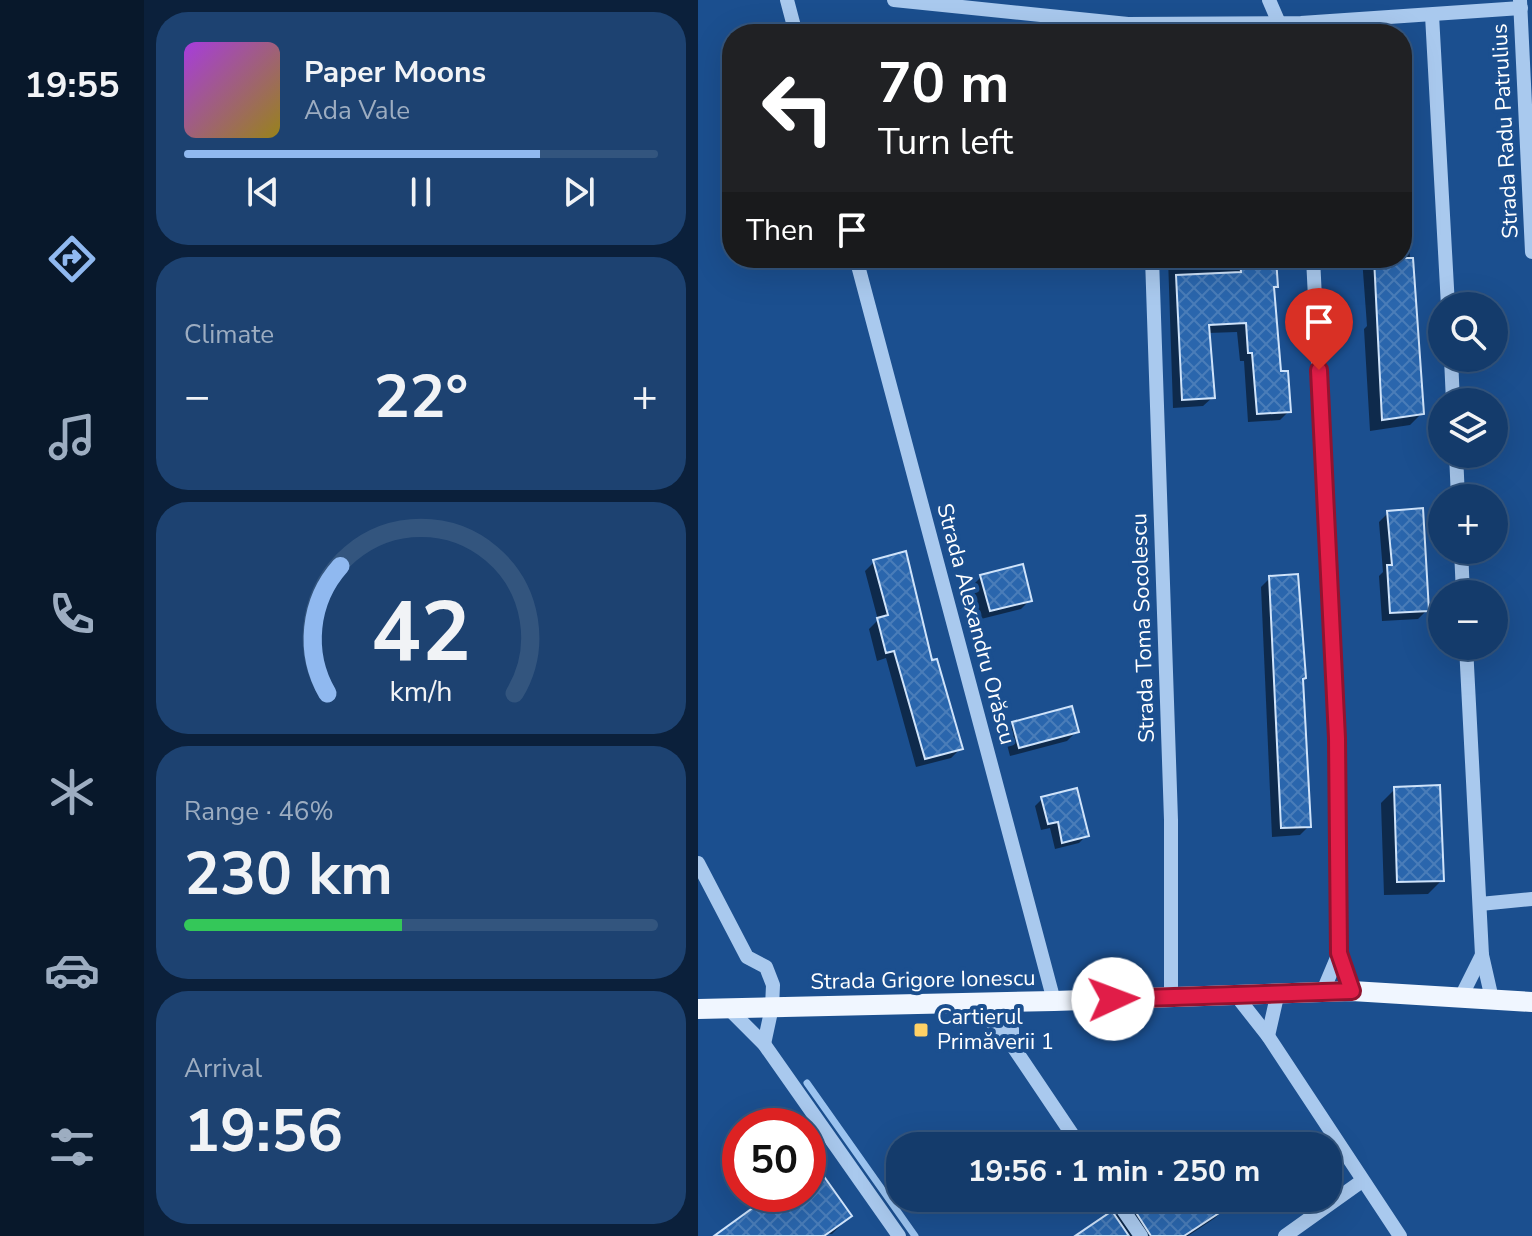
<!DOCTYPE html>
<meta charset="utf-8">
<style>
:root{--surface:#143b6b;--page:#1d4271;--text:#f1f3f6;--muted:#9dadc1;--line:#33557e;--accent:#90b9f0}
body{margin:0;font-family:"Nunito Sans",sans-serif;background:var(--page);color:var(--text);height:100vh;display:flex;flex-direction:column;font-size:30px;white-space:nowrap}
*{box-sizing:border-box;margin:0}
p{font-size:26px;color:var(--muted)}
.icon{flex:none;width:44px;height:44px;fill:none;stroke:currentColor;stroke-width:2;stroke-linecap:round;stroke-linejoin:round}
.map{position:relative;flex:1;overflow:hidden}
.drawer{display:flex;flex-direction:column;gap:12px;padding:12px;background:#0b203b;width:554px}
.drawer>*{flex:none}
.top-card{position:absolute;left:24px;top:24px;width:690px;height:244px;border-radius:32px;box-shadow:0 8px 32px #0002,0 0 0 2px var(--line);background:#202124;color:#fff;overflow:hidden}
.buttons{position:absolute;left:730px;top:292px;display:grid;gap:16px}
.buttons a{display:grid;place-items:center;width:80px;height:80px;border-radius:50%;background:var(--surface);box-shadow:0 8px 32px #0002,0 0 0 2px var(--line);font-size:40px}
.speed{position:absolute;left:24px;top:1108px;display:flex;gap:16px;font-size:40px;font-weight:700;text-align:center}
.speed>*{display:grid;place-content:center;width:104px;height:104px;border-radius:50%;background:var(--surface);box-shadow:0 8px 32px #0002,0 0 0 2px var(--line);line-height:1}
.speed .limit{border:12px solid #d22;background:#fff;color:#111}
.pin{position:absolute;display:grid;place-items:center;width:68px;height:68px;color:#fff;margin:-82px -34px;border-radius:50% 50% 50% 0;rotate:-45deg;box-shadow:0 0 8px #0007}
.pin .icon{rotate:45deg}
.me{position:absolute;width:88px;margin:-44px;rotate:88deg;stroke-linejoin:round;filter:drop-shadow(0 0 6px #0008)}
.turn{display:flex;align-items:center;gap:28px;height:168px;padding:0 24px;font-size:36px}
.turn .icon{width:104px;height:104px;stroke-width:2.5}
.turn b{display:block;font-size:56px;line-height:68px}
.then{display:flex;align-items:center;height:76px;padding:0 24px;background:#0003;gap:16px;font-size:30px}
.big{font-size:60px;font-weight:700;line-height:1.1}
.drawer .tile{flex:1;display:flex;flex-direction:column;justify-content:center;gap:12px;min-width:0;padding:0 28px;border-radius:32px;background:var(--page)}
.drawer .dial{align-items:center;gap:0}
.dial svg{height:208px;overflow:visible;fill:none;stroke:var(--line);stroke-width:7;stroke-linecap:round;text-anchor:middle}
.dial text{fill:var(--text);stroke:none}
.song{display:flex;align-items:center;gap:24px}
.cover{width:96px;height:96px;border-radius:12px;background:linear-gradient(135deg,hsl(280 70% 55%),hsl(50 70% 35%))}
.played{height:8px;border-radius:4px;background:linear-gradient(90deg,var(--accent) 75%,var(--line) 75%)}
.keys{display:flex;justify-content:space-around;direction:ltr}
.heat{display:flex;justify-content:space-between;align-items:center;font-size:44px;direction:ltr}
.charge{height:12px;border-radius:6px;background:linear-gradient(90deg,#34c759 46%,var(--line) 0)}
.trip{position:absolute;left:188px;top:1132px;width:456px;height:80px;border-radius:32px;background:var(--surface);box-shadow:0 8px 32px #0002,0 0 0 2px var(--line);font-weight:700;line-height:80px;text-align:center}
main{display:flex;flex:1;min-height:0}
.tab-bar{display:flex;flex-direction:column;width:144px;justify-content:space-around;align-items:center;background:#08182b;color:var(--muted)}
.tab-bar .icon{width:56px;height:56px}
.tab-bar .on{color:var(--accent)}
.tab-bar b{font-size:36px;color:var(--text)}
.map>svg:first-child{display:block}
.shadow{fill:#0007}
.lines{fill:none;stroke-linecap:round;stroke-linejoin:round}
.stream{stroke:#9cc4f0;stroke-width:7}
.building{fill:url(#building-cross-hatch);stroke:#cfe3fa;stroke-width:2}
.minor{stroke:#a9c9ee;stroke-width:14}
.major{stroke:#f0f6ff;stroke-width:20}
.route-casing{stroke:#92132f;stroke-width:20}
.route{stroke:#e11d48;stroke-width:14}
.poi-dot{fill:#ffd166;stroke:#1b4f8f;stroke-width:3}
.labels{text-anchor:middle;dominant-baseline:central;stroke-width:8;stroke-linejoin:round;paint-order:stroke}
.street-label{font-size:22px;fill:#fff;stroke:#1b4f8f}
.poi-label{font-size:22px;fill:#fff;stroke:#1b4f8f;text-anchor:start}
</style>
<main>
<nav class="tab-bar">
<b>19:55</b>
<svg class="icon on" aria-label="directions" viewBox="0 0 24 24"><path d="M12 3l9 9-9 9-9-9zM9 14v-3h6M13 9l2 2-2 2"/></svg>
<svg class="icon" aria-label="music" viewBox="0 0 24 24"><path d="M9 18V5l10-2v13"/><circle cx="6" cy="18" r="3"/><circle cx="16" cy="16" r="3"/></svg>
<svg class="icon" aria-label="phone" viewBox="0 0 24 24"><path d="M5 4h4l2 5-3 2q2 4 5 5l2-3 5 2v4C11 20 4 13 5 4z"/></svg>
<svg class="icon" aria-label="climate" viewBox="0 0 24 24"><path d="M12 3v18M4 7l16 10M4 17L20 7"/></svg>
<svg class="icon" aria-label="car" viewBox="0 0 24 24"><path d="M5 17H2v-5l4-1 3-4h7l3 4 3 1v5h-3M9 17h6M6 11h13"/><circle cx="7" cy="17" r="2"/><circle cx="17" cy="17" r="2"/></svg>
<svg class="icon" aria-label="filters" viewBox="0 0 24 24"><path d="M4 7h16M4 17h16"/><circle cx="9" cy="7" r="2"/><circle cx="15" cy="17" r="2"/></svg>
</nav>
<section class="drawer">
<div class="tile">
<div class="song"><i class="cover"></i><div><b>Paper Moons</b><p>Ada Vale</p></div></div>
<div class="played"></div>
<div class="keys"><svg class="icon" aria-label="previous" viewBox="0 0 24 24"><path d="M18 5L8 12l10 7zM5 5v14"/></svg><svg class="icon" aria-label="pause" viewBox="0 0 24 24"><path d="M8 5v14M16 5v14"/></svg><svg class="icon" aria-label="next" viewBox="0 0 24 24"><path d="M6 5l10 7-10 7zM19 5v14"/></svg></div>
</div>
<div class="tile"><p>Climate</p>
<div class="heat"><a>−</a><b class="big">22°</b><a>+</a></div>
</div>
<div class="tile dial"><svg viewBox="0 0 100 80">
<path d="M14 69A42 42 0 1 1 86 69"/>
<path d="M14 69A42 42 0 0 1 19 20" stroke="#90b9f0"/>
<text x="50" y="56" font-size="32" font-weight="700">42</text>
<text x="50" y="72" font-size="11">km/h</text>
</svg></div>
<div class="tile"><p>Range · 46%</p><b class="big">230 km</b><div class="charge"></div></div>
<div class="tile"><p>Arrival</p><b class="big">19:56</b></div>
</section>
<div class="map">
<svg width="834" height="1236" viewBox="0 0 834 1236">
<defs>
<pattern id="building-cross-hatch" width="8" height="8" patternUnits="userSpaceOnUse" patternTransform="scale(2)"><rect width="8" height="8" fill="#2a66ad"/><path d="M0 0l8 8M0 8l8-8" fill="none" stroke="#4a7db9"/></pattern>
</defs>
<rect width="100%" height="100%" fill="#1b4f8f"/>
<g class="shadow">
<polygon points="166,29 167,34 145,34"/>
<polygon points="704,68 708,135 704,139"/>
<polygon points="705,189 708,231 710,231 724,413 712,425 672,431 666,329 669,326 664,258 704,258"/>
<polygon points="470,258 576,258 578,286 574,290 581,373 591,411 582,420 550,422 546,361 542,361 539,332 510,333 515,397 505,406 475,408"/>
<polygon points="690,513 729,610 720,619 684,621 681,576 685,572 681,522"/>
<polygon points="176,562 233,663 262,749 253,758 218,767 188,658 179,661 171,629 180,620 167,571"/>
<polygon points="284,576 332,600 323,609 283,619 274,586"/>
<polygon points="572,578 611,826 602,835 574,837 563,587"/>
<polygon points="315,724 378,732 369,741 312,756 306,733"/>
<polygon points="697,789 744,880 730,894 686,895 683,803"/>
<polygon points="344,799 389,835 381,843 357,849 352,828 343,830 337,806"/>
<polygon points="110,1171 152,1216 134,1234 19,1236 78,1194 110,1194"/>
<polygon points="414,1198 527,1198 531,1204 517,1218 490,1236 381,1236 416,1217 422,1211"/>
</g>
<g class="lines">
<polyline class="stream" points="109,1083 217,1236"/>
</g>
<g class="building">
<polygon points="542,258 578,258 580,287 576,287 583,371 590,371 593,412 559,414 554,353 550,353 548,323 511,325 517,398 484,400 478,275 543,272"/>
<polygon points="676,258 715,258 726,414 684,420"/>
<polygon points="725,508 731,611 692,613 689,565 694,565 689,511"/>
<polygon points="208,551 234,660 239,659 265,749 227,759 196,651 188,653 179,618 190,615 175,560"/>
<polygon points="325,564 334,601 292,611 282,575"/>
<polygon points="600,574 608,678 605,679 613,827 583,828 571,576"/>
<polygon points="374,706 381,732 321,748 314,722"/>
<polygon points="742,785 746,881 699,882 696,787"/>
<polygon points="379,788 391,836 364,843 360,822 350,824 343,797"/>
<polygon points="110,1154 154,1216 126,1236 16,1236 74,1194 110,1194"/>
<polygon points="433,1198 544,1198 486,1236 453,1236 430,1200"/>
<polygon points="414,1211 431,1236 377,1236"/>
</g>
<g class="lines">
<g class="minor">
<polyline points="89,0 98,34"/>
<polyline points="196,0 430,24 603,23 823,8"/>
<polyline points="571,0 581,23"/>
<polyline points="822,0 834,252"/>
<polyline points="734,15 750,306"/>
<polyline points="158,258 356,1001"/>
<polyline points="454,258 473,820 473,997"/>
<polyline points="615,258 639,738 641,953 654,991"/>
<polyline points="753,358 755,402"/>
<polyline points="758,454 760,498"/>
<polyline points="763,550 765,594"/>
<polyline points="768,646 784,955 794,999"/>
<polyline points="0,863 49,957 68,967 75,985 74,1007 66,1044"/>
<polyline points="782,904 834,899"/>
<polyline points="625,991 641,953"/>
<polyline points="537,994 570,1036 702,1236"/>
<polyline points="763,997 784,955"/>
<polyline points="277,1003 314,1045 382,1146"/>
<polyline points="30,1008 66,1044 201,1236"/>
<polyline points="570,1036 580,992"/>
<polyline points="314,1045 314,1002"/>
<polyline points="417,1198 443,1236"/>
<polyline points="587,1236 664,1181"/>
</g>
<polyline class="major" points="0,1009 356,1001 654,991 834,1002"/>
</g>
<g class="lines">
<defs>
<polyline id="route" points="415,999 654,991 641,953 639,738 621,370"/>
</defs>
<use href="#route" class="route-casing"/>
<use href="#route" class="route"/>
</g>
<rect class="poi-dot" x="215" y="1022" width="16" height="16" rx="4"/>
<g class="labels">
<g class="street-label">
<text transform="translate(807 131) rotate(-93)">Strada Radu Patrulius</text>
<text transform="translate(278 624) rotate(75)">Strada Alexandru Orăscu</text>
<text transform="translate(445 628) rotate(-92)">Strada Toma Socolescu</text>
<text transform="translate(225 980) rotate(-1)">Strada Grigore Ionescu</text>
</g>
<g class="poi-label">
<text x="239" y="1017">Cartierul<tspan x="239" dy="25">Primăverii 1</tspan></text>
</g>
</g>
</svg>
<div class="buttons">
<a><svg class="icon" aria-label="search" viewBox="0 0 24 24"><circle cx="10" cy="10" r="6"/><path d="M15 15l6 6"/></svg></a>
<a><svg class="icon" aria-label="layers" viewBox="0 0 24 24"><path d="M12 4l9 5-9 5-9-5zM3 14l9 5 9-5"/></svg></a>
<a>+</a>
<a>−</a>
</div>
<div class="speed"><div class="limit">50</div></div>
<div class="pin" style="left:621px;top:370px;background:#d93025"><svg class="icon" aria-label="arrive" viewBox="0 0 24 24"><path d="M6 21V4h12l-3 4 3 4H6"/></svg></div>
<svg class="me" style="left:415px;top:999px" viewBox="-20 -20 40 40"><circle r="19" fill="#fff"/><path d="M0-13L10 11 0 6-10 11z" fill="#e11d48"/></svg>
<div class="trip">19:56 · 1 min · 250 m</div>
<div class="top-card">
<div class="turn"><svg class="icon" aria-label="left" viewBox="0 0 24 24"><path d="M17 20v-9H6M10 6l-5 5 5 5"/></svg><div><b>70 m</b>Turn left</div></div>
<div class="then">Then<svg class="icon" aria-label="arrive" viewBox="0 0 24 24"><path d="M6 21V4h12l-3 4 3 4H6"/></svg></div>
</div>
</div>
</main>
